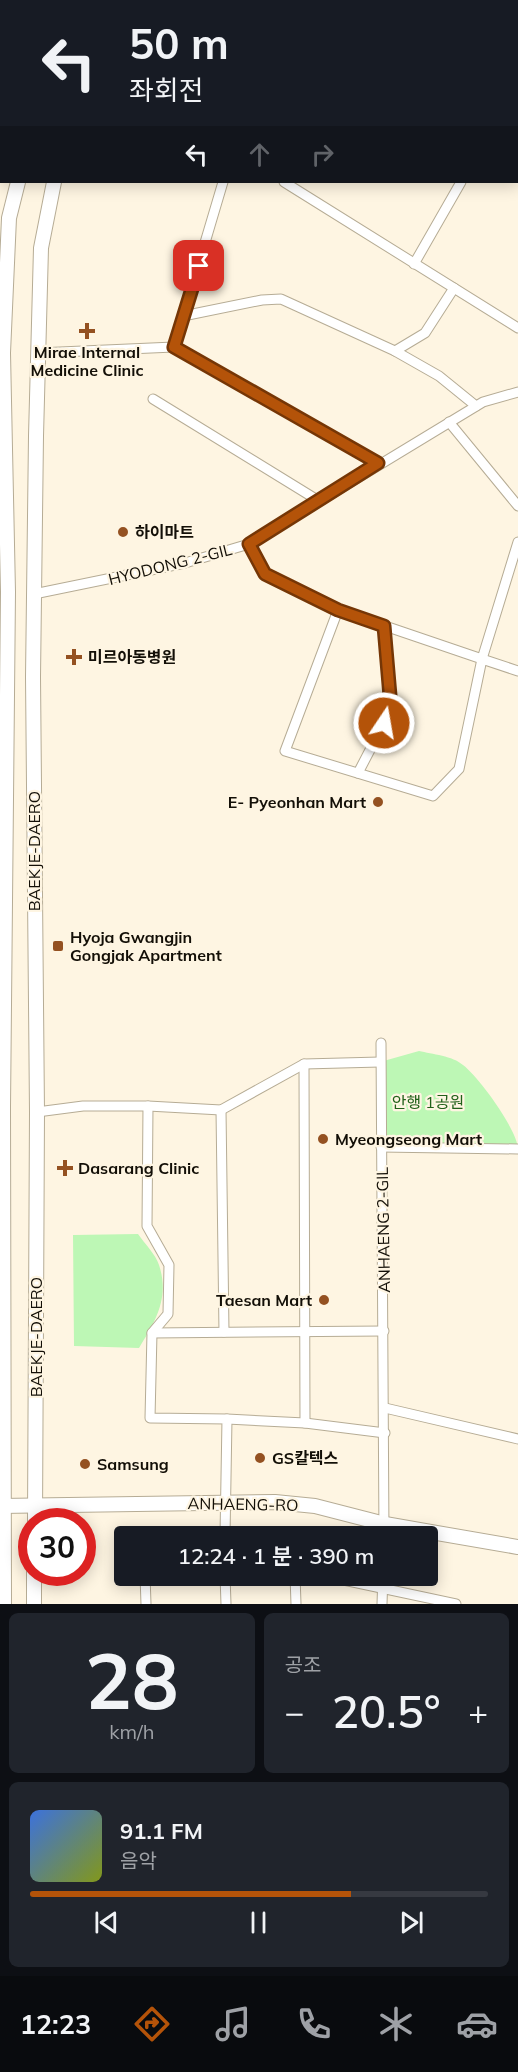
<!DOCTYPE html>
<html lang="ko">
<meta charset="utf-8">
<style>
:root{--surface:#171b24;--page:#20242c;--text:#f1f3f6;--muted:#9ea1a6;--line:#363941;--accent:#b45309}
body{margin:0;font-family:Mulish,"Noto Sans KR",sans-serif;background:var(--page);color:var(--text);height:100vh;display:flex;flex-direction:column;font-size:22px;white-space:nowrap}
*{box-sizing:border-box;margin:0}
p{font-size:20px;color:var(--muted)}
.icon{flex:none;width:33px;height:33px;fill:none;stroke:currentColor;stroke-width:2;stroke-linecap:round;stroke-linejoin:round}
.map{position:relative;height:1604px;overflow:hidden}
.drawer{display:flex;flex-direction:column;gap:9px;padding:9px;background:#0d0f14;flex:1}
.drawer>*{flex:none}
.hud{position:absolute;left:0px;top:0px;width:519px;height:183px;box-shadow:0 3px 15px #0003;background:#171b24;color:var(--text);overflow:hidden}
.speed{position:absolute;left:18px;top:1508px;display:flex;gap:12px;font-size:30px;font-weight:700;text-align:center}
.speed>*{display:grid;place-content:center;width:78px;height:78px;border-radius:50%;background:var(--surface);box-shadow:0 3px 15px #0003;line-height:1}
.speed .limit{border:9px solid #d22;background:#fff;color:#111}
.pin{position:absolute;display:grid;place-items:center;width:51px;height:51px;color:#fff;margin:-26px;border-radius:12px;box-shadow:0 3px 9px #0006}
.me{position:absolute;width:66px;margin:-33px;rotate:12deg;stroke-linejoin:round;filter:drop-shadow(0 0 4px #0008)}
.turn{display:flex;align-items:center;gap:21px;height:126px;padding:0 30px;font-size:27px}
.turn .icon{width:78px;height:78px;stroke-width:2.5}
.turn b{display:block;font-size:42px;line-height:51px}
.lanes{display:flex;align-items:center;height:57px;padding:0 30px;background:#0003;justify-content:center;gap:30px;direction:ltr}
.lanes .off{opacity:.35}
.big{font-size:45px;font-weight:600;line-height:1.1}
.drawer .tile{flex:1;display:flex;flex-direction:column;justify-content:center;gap:9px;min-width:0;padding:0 21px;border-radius:9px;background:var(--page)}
.drawer .dial{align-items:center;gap:0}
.dial b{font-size:78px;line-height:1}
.song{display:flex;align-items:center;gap:18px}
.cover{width:72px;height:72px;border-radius:9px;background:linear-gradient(135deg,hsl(220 70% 55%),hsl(70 70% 35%))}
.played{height:6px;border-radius:3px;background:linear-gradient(90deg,var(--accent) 70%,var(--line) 70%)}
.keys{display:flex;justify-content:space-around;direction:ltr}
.heat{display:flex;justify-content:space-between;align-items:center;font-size:33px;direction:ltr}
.drawer .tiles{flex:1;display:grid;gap:9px;grid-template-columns:1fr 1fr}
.tile:last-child{grid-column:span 2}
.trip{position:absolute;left:114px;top:1526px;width:324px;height:60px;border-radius:6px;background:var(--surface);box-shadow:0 3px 15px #0003;font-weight:600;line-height:60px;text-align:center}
.menu{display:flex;height:96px;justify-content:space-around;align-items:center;background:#090b0e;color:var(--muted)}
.menu .icon{width:42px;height:42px}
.menu .on{color:var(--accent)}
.menu b{font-size:27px;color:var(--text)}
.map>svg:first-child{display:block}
.green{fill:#bdf7b5}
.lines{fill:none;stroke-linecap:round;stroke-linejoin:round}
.street-casing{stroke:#b6ac95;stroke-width:11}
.secondary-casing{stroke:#b6ac95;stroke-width:16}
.street{stroke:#fff;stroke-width:9}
.secondary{stroke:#fff;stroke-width:14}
.route-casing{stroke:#753606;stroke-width:15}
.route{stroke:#b45309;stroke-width:10}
.poi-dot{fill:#945121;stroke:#fef5e2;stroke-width:2}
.labels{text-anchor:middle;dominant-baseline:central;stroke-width:4.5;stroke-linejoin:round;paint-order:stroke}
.poi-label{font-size:16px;font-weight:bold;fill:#130f07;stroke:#fef5e2;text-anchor:start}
.street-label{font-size:16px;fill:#130f07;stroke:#fef5e2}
.park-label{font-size:16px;fill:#216119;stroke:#fef5e2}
</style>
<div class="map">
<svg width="518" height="1604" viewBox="0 0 518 1604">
<rect width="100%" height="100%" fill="#fef5e2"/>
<g class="green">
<path d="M419 1051C432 1054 453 1056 463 1065 479 1077 518 1131 518 1149L381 1147 380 1062Z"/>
<path d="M138 1234C145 1244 156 1255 159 1265 170 1298 155 1322 139 1348L74 1346 73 1235Z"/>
</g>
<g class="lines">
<defs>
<g id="street">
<polyline points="304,2 305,0"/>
<polyline points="284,182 518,328"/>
<polyline points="414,264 461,182"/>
<polyline points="183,316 262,300 281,299 395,351 425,333 454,288"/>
<polyline points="174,347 223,182"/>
<polyline points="395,351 439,376 476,406"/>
<polyline points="37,353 174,347 378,463"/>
<polyline points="153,399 319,501"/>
<polyline points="449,422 518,506"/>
<polyline points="249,544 265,574 338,610 482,659 518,542"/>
<polyline points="34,594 185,563 249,544 483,402 518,392"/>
<polyline points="338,610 285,751 433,796 459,769 482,659 518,671"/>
<polyline points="358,773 384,723 390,696 385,626"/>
<polyline points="381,1043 384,1536"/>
<polyline points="304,1064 305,1423"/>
<polyline points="148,1106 147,1226 169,1265 168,1314 152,1333 150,1418 227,1419 225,1536"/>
<polyline points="221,1110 224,1332"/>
<polyline points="37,1112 83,1106 148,1106 221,1110 304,1064 380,1062"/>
<polyline points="381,1147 518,1149"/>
<polyline points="152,1333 384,1331"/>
<polyline points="385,1408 518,1439"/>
<polyline points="227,1419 305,1423 385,1433"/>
<polyline points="145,1575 146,1604"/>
<polyline points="225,1575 226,1604"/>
<polyline points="295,1575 296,1604"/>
<polyline points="320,1575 456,1604"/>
<polyline points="382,1604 383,1575"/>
</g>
<g id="secondary">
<polyline points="339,0 341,2"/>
<polyline points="85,2 85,0"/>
<polyline points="118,2 118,0"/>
<polyline points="0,1506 275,1502 315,1506 385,1524 518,1547"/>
<polyline points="35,1521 37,1112 33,677 36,436 41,248 54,182"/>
<polyline points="4,1604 3,1108 8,592 3,353 9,218 18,182"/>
<polyline points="34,1604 34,1572"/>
</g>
</defs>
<use href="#street" class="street-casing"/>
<use href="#secondary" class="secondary-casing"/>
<use href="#street" class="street"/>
<use href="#secondary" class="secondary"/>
</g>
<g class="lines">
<defs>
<polyline id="route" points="199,266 174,347 378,463 249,544 265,574 338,610 384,626 390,696 384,723"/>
</defs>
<use href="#route" class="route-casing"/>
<use href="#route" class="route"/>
</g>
<g class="poi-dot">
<path d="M84 322h6v6h6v6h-6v6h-6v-6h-6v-6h6z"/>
<circle cx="123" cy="532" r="6"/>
<path d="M71 648h6v6h6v6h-6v6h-6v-6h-6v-6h6z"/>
<circle cx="378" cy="802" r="6"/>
<rect x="52" y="940" width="12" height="12" rx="3"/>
<circle cx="323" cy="1139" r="6"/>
<path d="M62 1159h6v6h6v6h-6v6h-6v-6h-6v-6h6z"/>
<circle cx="324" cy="1300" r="6"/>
<circle cx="260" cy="1458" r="6"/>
<circle cx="85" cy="1464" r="6"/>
</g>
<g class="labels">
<g class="poi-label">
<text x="87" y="352" text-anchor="middle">Mirae Internal<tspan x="87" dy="18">Medicine Clinic</tspan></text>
<text x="135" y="532">하이마트</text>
<text x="88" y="657">미르아동병원</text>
<text x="366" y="802" text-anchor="end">E- Pyeonhan Mart</text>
<text x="70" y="937">Hyoja Gwangjin<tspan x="70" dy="18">Gongjak Apartment</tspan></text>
<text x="335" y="1139">Myeongseong Mart</text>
<text x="78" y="1168">Dasarang Clinic</text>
<text x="312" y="1300" text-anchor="end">Taesan Mart</text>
<text x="272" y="1458">GS칼텍스</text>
<text x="97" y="1464">Samsung</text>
</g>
<g class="street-label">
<text transform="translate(170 564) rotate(-14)">HYODONG 2-GIL</text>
<text transform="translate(34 851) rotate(-90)">BAEKJE-DAERO</text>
<text transform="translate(383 1230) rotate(-91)">ANHAENG 2-GIL</text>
<text transform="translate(36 1337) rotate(-90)">BAEKJE-DAERO</text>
<text transform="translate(243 1504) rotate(1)">ANHAENG-RO</text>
</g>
<g class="park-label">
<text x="428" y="1102">안행 1공원</text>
</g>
</g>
</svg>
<div class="speed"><div class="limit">30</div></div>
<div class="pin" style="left:199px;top:266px;background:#d93025"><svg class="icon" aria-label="arrive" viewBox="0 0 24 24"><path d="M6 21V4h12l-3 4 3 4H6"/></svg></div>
<svg class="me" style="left:384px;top:723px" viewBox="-20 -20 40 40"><circle r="17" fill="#b45309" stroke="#fff" stroke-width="3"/><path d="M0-11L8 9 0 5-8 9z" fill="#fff"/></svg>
<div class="trip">12:24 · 1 분 · 390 m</div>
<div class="hud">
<div class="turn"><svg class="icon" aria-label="left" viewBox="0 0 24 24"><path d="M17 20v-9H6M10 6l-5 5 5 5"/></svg><div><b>50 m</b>좌회전</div></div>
<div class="lanes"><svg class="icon" aria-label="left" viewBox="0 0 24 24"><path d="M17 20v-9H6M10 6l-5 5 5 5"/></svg><svg class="icon off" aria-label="ahead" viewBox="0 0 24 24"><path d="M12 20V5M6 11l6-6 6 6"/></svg><svg class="icon off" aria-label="right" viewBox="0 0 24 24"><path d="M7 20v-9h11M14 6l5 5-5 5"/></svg></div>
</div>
</div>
<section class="drawer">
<div class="tiles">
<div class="tile dial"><b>28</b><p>km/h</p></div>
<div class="tile"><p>공조</p>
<div class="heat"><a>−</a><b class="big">20.5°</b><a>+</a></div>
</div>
<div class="tile">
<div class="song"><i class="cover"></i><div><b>91.1 FM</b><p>음악</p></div></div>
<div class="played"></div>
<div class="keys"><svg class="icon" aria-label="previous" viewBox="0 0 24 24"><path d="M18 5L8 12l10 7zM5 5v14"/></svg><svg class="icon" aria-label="pause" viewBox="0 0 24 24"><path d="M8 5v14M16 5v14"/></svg><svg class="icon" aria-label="next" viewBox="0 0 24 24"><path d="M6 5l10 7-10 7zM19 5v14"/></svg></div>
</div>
</div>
</section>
<nav class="menu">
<b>12:23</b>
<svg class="icon on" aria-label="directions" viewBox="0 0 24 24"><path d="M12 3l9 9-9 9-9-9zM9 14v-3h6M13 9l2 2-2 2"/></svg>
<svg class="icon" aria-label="music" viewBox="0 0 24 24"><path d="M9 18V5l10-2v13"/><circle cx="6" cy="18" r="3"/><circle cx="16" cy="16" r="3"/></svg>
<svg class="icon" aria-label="phone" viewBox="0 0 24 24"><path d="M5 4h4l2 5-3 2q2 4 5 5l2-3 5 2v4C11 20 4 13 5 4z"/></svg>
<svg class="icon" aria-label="climate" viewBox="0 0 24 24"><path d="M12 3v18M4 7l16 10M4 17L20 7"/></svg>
<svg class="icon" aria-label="car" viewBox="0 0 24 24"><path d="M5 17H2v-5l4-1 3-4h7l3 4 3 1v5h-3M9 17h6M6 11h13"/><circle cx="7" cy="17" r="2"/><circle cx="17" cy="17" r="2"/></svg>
</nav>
